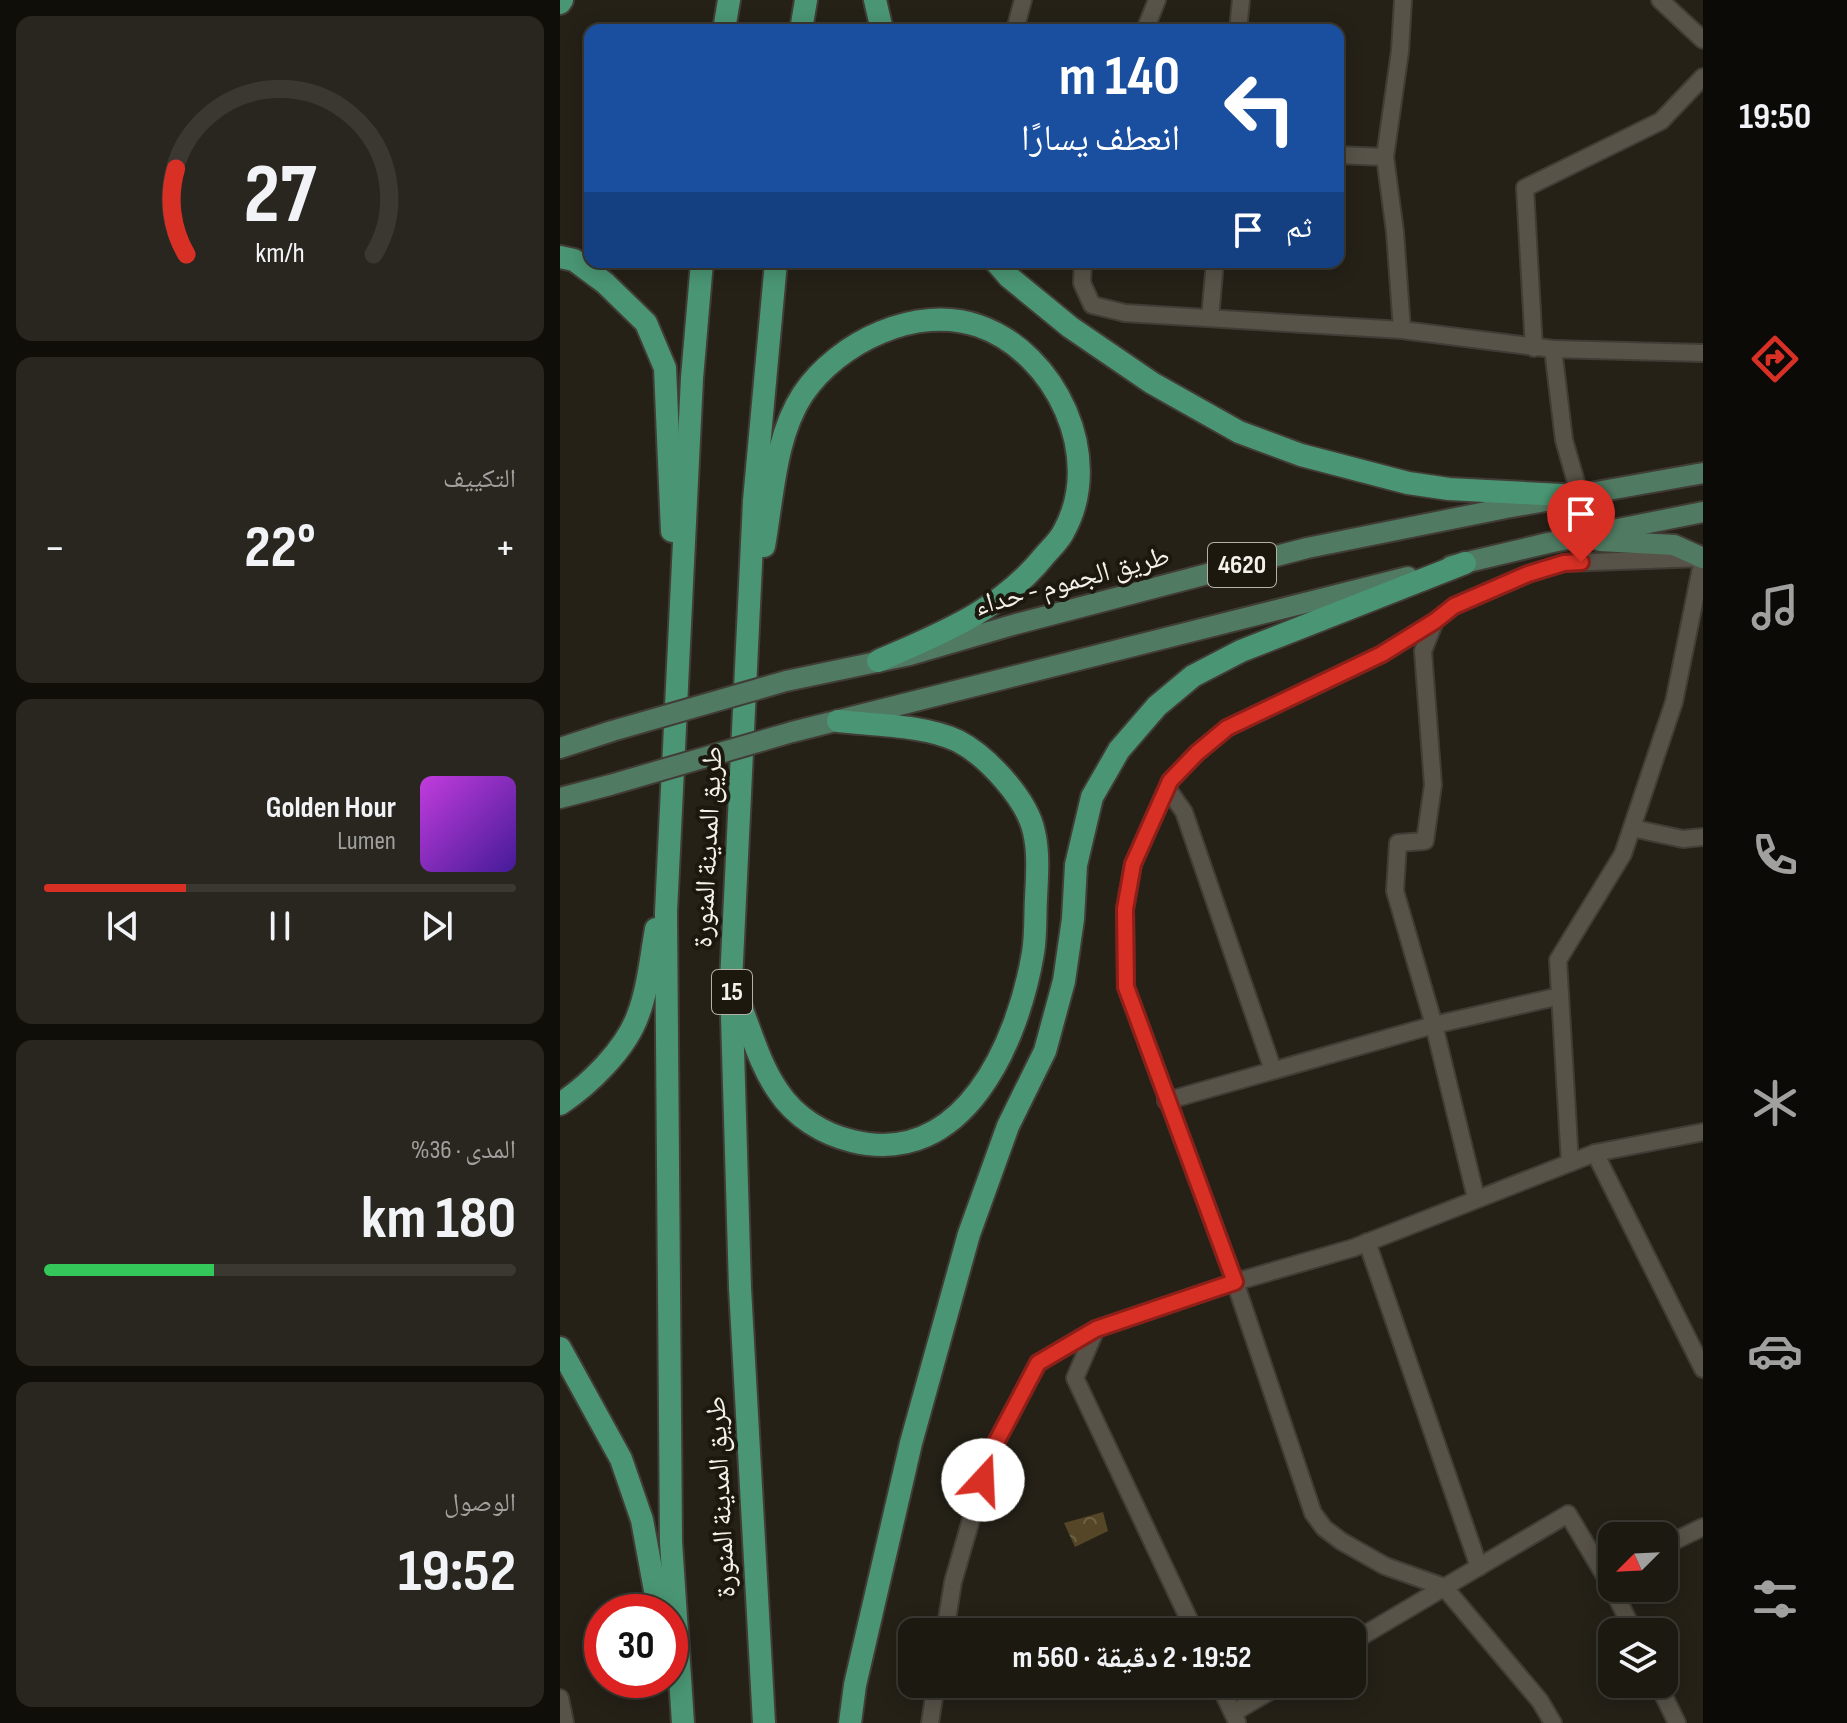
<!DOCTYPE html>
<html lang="ar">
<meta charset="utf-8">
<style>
:root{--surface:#1c1911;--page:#29261f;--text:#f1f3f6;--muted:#a0a09f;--line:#3a3831;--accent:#d93025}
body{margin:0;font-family:"Sofia Sans Condensed","Noto Naskh Arabic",sans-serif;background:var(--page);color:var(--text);direction:rtl;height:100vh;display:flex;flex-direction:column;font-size:30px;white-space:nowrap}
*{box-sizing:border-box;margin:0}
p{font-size:26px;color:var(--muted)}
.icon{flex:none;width:44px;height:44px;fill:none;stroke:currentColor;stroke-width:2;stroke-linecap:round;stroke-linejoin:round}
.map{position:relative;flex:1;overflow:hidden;direction:ltr}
.panel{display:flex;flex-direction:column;gap:16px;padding:16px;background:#0f0e09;width:560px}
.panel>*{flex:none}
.guide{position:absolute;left:24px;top:24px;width:760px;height:244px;border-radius:16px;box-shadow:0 4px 20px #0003,0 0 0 2px var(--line);direction:rtl;background:#1a4fa0;color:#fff;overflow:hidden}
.needle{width:52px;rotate:246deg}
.fabs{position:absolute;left:1038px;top:1522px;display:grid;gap:16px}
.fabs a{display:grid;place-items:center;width:80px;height:80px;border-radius:16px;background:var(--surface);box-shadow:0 4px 20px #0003,0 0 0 2px var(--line);font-size:40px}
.speed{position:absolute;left:24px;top:1594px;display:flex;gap:16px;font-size:40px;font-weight:700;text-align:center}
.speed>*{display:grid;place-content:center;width:104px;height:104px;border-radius:50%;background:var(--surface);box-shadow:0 4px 20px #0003,0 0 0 2px var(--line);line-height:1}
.speed .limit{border:12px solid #d22;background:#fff;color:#111}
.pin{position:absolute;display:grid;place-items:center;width:68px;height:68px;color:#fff;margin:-82px -34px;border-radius:50% 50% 50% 0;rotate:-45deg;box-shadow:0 0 8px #0007}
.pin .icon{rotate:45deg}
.me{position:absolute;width:88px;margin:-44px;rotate:20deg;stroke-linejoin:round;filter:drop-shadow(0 0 6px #0008)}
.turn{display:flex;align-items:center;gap:28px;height:168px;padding:0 32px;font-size:36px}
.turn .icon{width:104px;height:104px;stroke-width:2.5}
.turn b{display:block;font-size:56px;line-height:68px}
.then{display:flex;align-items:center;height:76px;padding:0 32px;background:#0003;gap:16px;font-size:30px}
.big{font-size:60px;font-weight:700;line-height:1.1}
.panel .tile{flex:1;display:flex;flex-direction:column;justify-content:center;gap:12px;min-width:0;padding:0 28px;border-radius:16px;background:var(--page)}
.panel .dial{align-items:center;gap:0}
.dial svg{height:208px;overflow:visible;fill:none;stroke:var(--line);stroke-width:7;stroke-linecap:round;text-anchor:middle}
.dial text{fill:var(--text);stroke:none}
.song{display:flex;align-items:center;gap:24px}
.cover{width:96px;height:96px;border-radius:12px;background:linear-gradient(135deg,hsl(290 70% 55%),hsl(260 70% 35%))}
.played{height:8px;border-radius:4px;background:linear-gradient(90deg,var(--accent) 30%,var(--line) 30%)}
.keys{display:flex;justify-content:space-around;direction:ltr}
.heat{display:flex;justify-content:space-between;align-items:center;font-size:44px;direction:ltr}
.charge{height:12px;border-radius:6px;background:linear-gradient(90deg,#34c759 36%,var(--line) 0)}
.trip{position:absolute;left:338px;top:1618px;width:468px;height:80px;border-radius:16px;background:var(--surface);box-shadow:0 4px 20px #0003,0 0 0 2px var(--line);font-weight:700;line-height:80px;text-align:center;direction:rtl}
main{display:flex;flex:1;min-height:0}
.tabs{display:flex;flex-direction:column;width:144px;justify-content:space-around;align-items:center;background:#0b0a07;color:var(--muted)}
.tabs .icon{width:56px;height:56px}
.tabs .current{color:var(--accent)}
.tabs b{font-size:36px;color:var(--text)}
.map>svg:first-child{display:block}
.park{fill:url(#park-crowns)}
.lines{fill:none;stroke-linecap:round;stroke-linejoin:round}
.minor-casing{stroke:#413d36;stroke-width:20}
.major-casing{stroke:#413d36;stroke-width:24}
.highway-casing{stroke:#413d36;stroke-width:26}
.minor{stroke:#585348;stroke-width:16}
.major{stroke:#507b62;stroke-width:20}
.highway{stroke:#4a9674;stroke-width:22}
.major-bridge-casing{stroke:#413d36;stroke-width:24;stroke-linecap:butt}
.major-bridge{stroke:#507b62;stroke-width:20}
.route-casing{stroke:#8d1f18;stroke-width:20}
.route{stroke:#d93025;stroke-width:14}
.labels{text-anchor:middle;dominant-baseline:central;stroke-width:8;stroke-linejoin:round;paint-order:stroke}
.shield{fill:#1c180e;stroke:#b3b0a8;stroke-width:2}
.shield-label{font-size:26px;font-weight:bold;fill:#f4f1ea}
.street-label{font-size:28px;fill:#f4f1ea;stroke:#1c180e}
</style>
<main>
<nav class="tabs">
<b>19:50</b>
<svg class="icon current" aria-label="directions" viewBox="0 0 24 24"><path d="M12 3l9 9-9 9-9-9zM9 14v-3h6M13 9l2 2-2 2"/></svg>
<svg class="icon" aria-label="music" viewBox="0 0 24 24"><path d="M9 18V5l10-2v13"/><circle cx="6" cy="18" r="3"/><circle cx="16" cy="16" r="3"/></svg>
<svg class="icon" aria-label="phone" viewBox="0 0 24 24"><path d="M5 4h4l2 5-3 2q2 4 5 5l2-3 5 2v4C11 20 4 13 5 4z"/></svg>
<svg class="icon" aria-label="climate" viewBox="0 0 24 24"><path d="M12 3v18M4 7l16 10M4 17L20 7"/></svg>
<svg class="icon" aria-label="car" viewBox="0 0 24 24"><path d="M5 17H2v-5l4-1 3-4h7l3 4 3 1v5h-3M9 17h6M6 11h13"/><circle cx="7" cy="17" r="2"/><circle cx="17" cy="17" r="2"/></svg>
<svg class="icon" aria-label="filters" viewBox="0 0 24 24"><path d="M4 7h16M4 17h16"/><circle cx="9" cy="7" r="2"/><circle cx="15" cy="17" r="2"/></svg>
</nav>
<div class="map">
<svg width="1143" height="1723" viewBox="0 0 1143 1723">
<defs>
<pattern id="park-crowns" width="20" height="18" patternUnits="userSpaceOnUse" patternTransform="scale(2)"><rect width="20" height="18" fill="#544626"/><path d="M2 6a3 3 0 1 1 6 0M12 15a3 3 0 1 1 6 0" fill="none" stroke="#6d6146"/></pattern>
</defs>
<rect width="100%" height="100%" fill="#252117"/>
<polygon class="park" points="543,1512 548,1531 515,1547 504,1523"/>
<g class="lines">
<defs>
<g id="minor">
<polyline points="1100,0 1143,40"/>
<polyline points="455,30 463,0"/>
<polyline points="585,30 597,0"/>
<polyline points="678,30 681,0"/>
<polyline points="778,155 825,157"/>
<polyline points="523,262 522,283 532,305 565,313 842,330 993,349 1004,440 1020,496"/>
<polyline points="650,318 655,262"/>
<polyline points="842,330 835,232 825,157 840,51 843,0"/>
<polyline points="974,348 965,188 1101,121 1143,77"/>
<polyline points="993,349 1143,353"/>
<polyline points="875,621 863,651 873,785 865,841 838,843 835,891 874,1025 916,1198"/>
<polyline points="607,788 624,812 713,1070"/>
<polyline points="1072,828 1123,839 1143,837"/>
<polyline points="606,1101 874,1025 1000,996"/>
<polyline points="1035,1153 1143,1369"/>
<polyline points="1010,1163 998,960 1063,854 1114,702 1143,558"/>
<polyline points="807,1242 919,1567"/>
<polyline points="1104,1546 1143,1527"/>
<polyline points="1052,1588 1074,1632"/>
<polyline points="385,1632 393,1582 430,1454 478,1363 536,1329"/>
<polyline points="635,1632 515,1378 536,1329 675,1282 793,1248 1035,1153 1143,1132"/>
<polyline points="792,1642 1008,1514 1052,1588"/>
<polyline points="659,1684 677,1722"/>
<polyline points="1098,1684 1117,1723"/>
<polyline points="0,1698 5,1723"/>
<polyline points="673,1713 722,1684"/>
<polyline points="370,1723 376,1684"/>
<polyline points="993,1723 980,1701 884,1587 825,1566 781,1541 764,1528 753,1513 675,1282 566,987 565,909 573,864 610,781 637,753 667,728 822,654 875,621 894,606 968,574 1004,563 1141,558"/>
</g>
<g id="major">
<polyline points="1040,541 1114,545 1143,558"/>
<polyline points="891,566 988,543 1143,512"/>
<polyline points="226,681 350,655 456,624 747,548 946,508 1143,473"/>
<polyline points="232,732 848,577"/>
<polyline points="0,748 52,731"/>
<polyline points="0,798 50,785"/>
</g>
<g id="highway">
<polyline points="315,0 322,30"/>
<polyline points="0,3 2,0"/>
<polyline points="164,30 169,0"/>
<polyline points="241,30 246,0"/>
<polyline points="0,257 14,260 45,283 86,323 105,368 112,531"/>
<polyline points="436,262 449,277 510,327 592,383 679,432 741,455 848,483 889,489 1020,496"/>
<path d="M204 546C213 496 215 436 243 394 278 342 357 304 419 326 496 353 545 457 504 531 500 540 491 548 485 555 440 611 382 633 318 661"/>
<path d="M177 997C190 1028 199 1064 218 1091 235 1117 263 1134 292 1141 404 1169 458 1042 473 953 476 935 475 916 476 898 477 877 479 853 474 832 467 799 427 756 398 741 366 725 313 725 278 721"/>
<path d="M0 1104C29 1085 66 1049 78 1015 88 989 91 957 96 929"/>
<polyline points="0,1348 61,1459 82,1520 99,1612"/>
<polyline points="123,1723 111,1542 106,912 132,378 142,262"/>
<polyline points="204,1723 180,1288 171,982 194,501 216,262"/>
<polyline points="290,1723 295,1685 351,1443 409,1234 448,1126 485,1051 504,981 513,919 516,865 532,797 559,750 597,706 633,676 681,651 905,563"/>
</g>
</defs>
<use href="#minor" class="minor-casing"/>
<use href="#major" class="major-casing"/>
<use href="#highway" class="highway-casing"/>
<use href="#minor" class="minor"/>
<use href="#major" class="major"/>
<use href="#highway" class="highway"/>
<defs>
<g id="major-bridge">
<polyline points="52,731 226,681"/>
<polyline points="50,785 232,732"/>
</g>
</defs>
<use href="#major-bridge" class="major-bridge-casing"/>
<use href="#major-bridge" class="major-bridge"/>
</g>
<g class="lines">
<defs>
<polyline id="route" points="423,1480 430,1454 478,1363 536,1329 675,1282 566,987 565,909 573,864 610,781 637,753 667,728 822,654 875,621 894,606 968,574 1004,563 1021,562"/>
</defs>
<use href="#route" class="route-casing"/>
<use href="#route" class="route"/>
</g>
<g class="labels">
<g class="shield">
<rect x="648" y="543" width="68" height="44" rx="6"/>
<rect x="152" y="970" width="40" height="44" rx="6"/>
</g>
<g class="shield-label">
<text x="682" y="565">4620</text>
<text x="172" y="992">15</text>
</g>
<g class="street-label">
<text transform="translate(512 581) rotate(-15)">طريق الجموم - حداء</text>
<text transform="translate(148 847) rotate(-87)">طريق المدينة المنورة</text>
<text transform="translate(161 1497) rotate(-93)">طريق المدينة المنورة</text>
</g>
</g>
</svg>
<div class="fabs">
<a><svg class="needle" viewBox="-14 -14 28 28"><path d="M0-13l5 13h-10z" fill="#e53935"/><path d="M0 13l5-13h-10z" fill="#a0a09f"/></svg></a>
<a><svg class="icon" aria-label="layers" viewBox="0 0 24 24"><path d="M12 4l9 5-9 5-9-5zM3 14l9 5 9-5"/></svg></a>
</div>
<div class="speed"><div class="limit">30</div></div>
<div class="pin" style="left:1021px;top:562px;background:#d93025"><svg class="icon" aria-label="arrive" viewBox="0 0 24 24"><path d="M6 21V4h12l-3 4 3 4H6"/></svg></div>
<svg class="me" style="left:423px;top:1480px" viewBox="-20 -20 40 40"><circle r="19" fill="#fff"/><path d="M0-13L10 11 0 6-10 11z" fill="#d93025"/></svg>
<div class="trip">19:52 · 2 دقيقة · 560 m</div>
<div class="guide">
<div class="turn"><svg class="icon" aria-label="left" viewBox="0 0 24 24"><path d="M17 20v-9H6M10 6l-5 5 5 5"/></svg><div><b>140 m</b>انعطف يسارًا</div></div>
<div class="then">ثم<svg class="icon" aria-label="arrive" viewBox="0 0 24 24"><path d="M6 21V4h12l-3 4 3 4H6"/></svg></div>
</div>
</div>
<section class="panel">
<div class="tile dial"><svg viewBox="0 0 100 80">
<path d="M14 69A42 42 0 1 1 86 69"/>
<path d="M14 69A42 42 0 0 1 10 36" stroke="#d93025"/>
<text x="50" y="56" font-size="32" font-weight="700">27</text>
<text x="50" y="72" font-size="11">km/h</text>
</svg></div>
<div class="tile"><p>التكييف</p>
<div class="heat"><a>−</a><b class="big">22°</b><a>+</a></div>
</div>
<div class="tile">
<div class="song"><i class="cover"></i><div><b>Golden Hour</b><p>Lumen</p></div></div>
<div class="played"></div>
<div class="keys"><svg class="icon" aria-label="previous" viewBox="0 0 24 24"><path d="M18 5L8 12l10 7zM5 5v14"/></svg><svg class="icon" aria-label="pause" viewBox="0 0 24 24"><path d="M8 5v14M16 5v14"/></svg><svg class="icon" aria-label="next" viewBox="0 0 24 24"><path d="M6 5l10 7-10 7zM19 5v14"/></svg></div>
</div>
<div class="tile"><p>المدى · 36%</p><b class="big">180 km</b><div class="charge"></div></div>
<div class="tile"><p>الوصول</p><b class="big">19:52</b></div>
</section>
</main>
